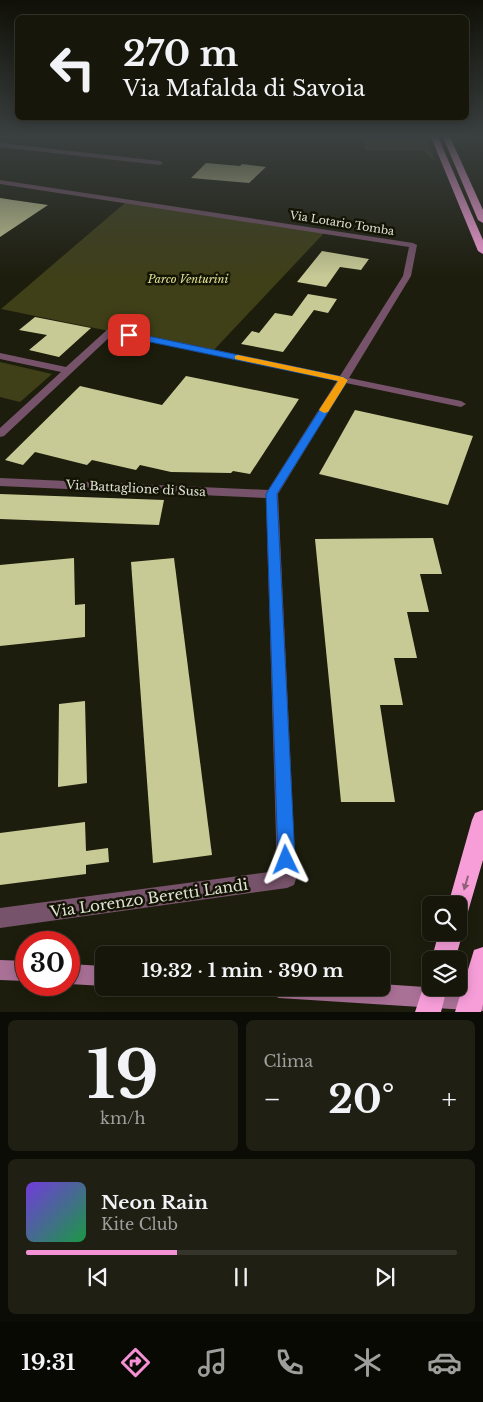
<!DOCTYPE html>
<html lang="it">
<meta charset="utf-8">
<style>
:root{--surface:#16160a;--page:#1f1f13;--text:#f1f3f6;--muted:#9e9f9c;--line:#35352b;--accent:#f491d4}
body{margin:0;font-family:"Libre Baskerville",serif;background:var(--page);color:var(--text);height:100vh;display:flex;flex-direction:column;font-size:19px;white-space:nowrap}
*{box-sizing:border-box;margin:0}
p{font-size:16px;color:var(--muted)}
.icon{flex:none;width:28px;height:28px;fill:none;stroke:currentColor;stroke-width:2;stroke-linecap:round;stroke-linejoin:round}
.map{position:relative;height:1012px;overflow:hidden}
.side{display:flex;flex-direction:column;gap:8px;padding:8px;background:#0c0c06;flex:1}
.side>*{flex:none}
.top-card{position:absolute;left:15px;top:15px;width:454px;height:105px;border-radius:8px;box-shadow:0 2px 12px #0003,0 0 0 1px var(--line);background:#16160a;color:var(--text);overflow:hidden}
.buttons{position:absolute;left:422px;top:896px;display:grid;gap:10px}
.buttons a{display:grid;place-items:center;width:45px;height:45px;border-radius:8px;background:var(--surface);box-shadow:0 2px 12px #0003,0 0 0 1px var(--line);font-size:25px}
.speed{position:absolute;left:15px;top:931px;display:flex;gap:10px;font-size:25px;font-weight:700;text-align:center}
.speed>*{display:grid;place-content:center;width:65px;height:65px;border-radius:50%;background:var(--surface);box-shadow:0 2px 12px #0003,0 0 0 1px var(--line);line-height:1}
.speed .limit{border:8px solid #d22;background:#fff;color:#111}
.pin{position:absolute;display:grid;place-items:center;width:42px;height:42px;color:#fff;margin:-21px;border-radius:10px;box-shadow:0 2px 8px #0006}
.me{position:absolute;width:55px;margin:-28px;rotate:358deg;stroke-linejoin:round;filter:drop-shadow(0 0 4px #0008)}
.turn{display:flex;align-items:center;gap:18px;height:105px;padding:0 25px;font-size:22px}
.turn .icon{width:65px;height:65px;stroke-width:2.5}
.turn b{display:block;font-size:35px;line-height:42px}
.big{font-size:38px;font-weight:700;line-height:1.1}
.side .widget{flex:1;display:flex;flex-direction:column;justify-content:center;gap:8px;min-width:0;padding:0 18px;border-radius:8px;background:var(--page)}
.side .dial{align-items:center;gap:0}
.dial b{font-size:65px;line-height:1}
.song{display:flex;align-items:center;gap:15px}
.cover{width:60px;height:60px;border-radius:8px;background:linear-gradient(135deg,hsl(260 70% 55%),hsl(140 70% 35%))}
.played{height:5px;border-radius:2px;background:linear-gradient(90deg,var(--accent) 35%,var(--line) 35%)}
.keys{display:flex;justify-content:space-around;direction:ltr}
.heat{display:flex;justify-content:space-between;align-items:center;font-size:28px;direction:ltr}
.side .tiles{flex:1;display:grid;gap:8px;grid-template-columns:1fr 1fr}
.widget:last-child{grid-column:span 2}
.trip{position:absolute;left:95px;top:946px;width:295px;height:50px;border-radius:8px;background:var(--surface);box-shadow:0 2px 12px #0003,0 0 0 1px var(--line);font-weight:700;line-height:50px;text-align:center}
.menu{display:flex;height:80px;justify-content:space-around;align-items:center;background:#090904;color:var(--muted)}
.menu .icon{width:35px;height:35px}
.menu .current{color:var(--accent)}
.menu b{font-size:22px;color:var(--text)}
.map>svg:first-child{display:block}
.green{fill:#3f3f18}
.building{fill:#c8ca96}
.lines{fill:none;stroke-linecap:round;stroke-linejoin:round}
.street{fill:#76536a;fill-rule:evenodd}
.secondary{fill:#aa7197;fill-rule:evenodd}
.highway{fill:#f79ed9;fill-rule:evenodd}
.oneway{fill:#91607a}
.route{fill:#1a73e8;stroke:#114b97}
.slow{fill:#f59e0b}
.labels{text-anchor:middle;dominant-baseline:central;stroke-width:5;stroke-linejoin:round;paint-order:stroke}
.far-street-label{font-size:11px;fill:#e0e1d6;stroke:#141405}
.far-park-label{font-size:11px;font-style:italic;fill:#dfe294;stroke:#141405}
.street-label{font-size:12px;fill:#e0e1d6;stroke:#141405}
.near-street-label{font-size:15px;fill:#e0e1d6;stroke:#141405}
</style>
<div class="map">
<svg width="483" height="1012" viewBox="0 0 483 1012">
<rect width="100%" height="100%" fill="#1d1d0d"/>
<g class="green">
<polygon points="364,137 426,137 435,161 423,150 365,150"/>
<polygon points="126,202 325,232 212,352 1,309"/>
<polygon points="0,362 52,374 20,402 0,397"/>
</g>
<g class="building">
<polygon points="206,163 240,166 242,164 266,167 249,183 191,178"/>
<polygon points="0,198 13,200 48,205 0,237"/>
<polygon points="322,251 369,259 361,270 340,267 326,287 297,282"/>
<polygon points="308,294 337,299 328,313 314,310 283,352 241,344 252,331 259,333 275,313 292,316"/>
<polygon points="35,317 91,328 59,357 29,350 47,335 19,330"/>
<polygon points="186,376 299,399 250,474 233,471 231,473 171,472 140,465 136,470 92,460 87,465 35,452 23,465 5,460 80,386 162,405"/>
<polygon points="355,410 473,436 448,505 319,474"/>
<polygon points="0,494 164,500 159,525 131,524 0,519"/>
<polygon points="433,538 442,574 420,574 429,612 407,612 417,658 394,658 403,705 380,705 395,802 341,802 315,539"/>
<polygon points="74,558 75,605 85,604 85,637 0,646 0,565"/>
<polygon points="174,558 212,855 153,863 131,562"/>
<polygon points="85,701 87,783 58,787 59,704"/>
<polygon points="85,822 86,851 108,848 109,862 86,865 86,874 0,885 0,833"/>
</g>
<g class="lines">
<g class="street">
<polygon points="0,143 160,161 163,163 160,165 0,147"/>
<polygon points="0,180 413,243 417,245 411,276 349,378 461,401 466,404 461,407 346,383 278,494 296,879 294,885 287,888 0,928 0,908 277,871 266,498 0,486 0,478 268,490 337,381 113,334 4,436 0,437 0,428 61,372 0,359 0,353 66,367 108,329 111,328 340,376 403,276 409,247 0,184"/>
</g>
<g class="secondary">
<polygon points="0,960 26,961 26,981 0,980"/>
<polygon points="69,964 104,966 104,986 69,984"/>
<polygon points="381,984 483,991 483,1011 279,998 272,995 269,988 381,988"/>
</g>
<g class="highway">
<polygon points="431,137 438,137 483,240 483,254 478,251"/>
<polygon points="443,137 450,137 483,210 483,223 478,220"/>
<polygon points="483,810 483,860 467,915 459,918 459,905 448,905 472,820 475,813"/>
<polygon points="459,924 463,932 455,960 431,961 439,932 459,932"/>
<polygon points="483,947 483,1004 481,1012 455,1012 474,950"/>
<polygon points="431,977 431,988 447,988 441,1012 415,1012 426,979"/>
</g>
</g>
<defs><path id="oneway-solid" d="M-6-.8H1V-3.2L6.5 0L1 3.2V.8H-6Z" transform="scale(1.25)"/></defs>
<use class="oneway" href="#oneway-solid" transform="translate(466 883) rotate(106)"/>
<linearGradient id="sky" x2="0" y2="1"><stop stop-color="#101007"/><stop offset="0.49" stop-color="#3a4040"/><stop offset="1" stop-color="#3a4040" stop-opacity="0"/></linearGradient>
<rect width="483" height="278" fill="url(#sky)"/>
<polygon class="route" points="129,332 343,377 348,380 277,494 295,860 292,866 286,868 280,866 278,860 266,494 338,381 126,337 125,335"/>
<polygon class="slow" points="238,355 343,377 348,380 328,412 324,413 319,410 338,381 235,359 235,356"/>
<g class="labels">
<g class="far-street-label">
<text transform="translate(342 223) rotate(9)">Via Lotario Tomba</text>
</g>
<g class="far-park-label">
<text x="188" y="279">Parco Venturini</text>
</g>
<g class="street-label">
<text transform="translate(136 488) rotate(3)">Via Battaglione di Susa</text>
</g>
<g class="near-street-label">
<text transform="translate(149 898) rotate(-8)">Via Lorenzo Beretti Landi</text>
</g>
</g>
</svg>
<div class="buttons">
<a><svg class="icon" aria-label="search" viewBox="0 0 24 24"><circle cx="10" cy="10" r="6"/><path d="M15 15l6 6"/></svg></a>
<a><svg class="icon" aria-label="layers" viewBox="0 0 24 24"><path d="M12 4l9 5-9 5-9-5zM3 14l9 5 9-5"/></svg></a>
</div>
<div class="speed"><div class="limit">30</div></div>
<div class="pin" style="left:129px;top:335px;background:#d93025"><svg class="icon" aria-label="arrive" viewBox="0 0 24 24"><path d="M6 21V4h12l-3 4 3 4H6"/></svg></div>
<svg class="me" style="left:286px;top:860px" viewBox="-20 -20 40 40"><path d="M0-17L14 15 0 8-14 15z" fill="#1a73e8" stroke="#fff" stroke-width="4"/></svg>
<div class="trip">19:32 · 1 min · 390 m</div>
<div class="top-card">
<div class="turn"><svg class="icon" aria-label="left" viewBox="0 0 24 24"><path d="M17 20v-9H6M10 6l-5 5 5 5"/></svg><div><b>270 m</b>Via Mafalda di Savoia</div></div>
</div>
</div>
<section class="side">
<div class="tiles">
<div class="widget dial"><b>19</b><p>km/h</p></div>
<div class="widget"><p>Clima</p>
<div class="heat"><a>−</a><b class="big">20°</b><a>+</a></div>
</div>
<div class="widget">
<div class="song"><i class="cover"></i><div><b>Neon Rain</b><p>Kite Club</p></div></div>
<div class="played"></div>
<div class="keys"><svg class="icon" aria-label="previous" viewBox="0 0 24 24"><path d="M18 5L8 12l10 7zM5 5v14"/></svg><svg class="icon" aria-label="pause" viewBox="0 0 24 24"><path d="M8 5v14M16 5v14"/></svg><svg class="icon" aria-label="next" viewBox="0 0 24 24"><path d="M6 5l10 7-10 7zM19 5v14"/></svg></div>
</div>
</div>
</section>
<nav class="menu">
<b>19:31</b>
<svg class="icon current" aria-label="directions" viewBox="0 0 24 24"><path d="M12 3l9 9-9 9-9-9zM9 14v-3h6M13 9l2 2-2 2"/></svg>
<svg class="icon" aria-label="music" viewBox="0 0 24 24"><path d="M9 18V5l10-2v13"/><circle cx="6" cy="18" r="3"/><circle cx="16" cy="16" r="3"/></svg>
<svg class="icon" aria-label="phone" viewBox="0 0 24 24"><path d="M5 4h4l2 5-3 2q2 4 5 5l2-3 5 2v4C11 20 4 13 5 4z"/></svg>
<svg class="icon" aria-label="climate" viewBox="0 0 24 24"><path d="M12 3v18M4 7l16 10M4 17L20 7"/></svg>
<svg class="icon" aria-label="car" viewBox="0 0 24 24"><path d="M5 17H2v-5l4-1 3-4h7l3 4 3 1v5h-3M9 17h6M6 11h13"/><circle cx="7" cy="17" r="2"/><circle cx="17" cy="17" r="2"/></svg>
</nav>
